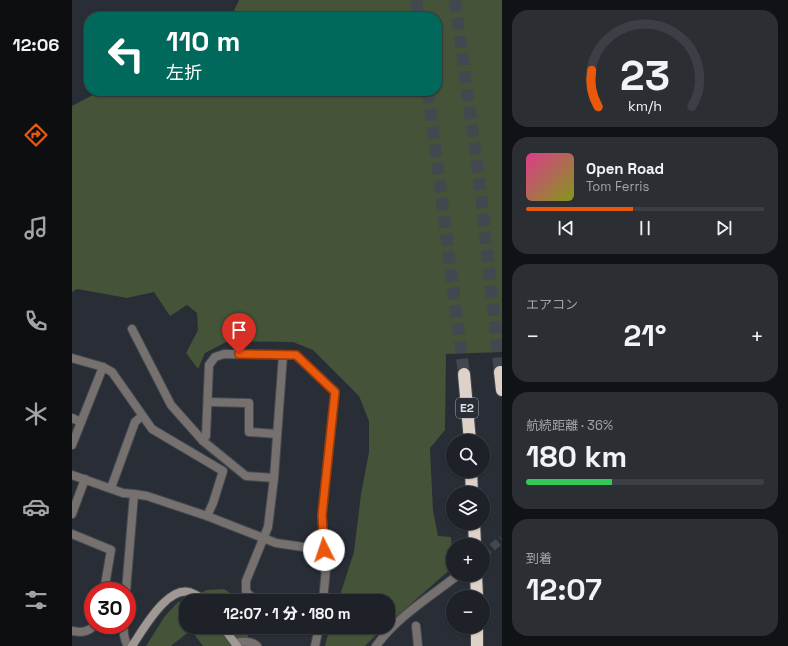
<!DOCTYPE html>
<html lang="ja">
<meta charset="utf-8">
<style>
:root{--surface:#1e2228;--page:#2b2f34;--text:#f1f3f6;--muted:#a1a4a8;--line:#3c3f45;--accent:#ea580c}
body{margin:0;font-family:"Space Grotesk","Noto Sans JP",sans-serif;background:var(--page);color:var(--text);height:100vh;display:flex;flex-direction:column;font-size:15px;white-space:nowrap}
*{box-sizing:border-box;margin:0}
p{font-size:13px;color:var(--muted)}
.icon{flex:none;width:22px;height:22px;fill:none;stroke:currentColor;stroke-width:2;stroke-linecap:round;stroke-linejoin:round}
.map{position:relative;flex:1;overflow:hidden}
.side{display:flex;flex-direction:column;gap:10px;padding:10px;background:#101316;width:286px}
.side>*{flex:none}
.banner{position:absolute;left:12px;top:12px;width:358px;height:84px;border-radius:16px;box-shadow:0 1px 3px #0004,0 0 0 1px var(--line);background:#00695c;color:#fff;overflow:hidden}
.controls{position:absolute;left:374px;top:434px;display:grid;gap:8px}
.controls a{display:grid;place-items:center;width:44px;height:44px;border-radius:50%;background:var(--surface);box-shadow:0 1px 3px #0004,0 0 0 1px var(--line);font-size:20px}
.speed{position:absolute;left:12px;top:582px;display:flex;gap:8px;font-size:20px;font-weight:700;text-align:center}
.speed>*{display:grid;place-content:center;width:52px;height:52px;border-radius:50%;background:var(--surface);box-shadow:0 1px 3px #0004,0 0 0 1px var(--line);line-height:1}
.speed .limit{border:6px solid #d22;background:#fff;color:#111}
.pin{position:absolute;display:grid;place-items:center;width:34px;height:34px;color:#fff;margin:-41px -17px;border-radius:50% 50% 50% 0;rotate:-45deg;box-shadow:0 0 4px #0007}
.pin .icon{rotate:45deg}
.me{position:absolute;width:44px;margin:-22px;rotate:356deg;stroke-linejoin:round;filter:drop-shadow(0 0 3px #0008)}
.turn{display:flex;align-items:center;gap:14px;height:84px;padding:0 16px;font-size:18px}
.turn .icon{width:52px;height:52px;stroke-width:2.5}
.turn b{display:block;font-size:28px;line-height:34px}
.big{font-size:30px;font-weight:800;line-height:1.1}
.side .tile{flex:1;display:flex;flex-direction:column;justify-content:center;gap:6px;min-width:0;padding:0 14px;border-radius:16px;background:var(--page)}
.side .dial{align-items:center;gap:0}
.dial svg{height:104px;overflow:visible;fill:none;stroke:var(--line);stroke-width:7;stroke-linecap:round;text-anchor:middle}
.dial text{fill:var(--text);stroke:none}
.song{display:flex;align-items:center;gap:12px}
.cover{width:48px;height:48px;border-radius:6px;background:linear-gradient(135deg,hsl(330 70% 55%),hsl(70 70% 35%))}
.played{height:4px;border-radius:2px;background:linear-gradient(90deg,var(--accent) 45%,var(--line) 45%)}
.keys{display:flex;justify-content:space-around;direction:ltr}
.heat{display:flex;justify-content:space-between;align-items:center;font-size:22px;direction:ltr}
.charge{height:6px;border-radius:3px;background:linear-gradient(90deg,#34c759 36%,var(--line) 0)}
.trip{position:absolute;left:107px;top:594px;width:216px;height:40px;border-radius:16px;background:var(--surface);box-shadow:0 1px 3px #0004,0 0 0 1px var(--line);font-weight:800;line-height:40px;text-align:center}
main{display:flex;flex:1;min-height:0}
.tabs{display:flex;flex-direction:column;width:72px;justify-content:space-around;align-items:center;background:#0c0e10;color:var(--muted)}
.tabs .icon{width:28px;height:28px}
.tabs .selected{color:var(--accent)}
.tabs b{font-size:18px;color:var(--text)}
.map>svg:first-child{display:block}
.green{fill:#455338}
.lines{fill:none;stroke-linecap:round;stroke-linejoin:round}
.street-tunnel{stroke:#434850;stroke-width:8;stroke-dasharray:8 4;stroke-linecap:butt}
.highway-tunnel{stroke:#434850;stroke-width:12;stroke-dasharray:12 6;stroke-linecap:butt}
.street-casing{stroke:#454a52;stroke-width:10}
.secondary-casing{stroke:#454a52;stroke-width:10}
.highway-casing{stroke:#454a52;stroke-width:14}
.street{stroke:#76716e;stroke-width:8}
.secondary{stroke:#a09892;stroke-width:8}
.highway{stroke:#ddd1c8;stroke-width:12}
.route-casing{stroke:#983908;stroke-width:10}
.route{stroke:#ea580c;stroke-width:7}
.labels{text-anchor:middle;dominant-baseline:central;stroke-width:4;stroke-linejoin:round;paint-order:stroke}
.shield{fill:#282d36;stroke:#a6aab0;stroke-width:1}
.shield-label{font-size:12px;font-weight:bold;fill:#dce0e5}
</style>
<main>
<nav class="tabs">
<b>12:06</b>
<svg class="icon selected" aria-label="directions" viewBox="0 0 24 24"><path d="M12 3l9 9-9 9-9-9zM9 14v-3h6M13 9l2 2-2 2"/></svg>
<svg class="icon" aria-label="music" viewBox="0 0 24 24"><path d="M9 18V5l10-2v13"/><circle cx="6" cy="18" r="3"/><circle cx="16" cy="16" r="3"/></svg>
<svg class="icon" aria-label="phone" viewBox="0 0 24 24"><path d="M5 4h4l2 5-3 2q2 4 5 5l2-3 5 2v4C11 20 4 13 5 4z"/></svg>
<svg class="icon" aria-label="climate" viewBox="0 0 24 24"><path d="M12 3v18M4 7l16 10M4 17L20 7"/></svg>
<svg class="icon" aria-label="car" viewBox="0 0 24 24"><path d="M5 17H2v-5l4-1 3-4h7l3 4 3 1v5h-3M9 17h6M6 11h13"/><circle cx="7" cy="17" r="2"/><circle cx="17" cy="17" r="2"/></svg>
<svg class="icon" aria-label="filters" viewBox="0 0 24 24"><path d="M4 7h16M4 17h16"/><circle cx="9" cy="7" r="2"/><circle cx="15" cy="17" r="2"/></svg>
</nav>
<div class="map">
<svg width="430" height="646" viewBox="0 0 430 646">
<rect width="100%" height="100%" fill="#282d36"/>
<g class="green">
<polygon points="167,0 430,0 430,352 374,354 373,430 358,448 361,511 366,536 379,537 381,567 316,624 316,601 266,601 282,552 289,494 297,452 297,421 287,396 241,350 221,342 156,341 133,353 126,369 114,353 126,330 125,313 115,305 98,316 82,292 55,298 5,289 0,292 0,106 21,95 25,91 365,91 365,17 159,17"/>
<polygon points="152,589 171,601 118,601 134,590"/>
<polygon points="114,601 114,627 177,627 175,633 179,646 131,646 119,630 99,646 74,646 93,616 106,602"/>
<polygon points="258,627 312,627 293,646 253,646"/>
</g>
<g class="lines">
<polyline class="street-tunnel" points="411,555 430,539"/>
<g class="highway-tunnel">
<polyline points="344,0 346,17"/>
<polyline points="383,0 409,195 428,372"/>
<polyline points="356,91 392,374"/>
</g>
<defs>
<g id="street">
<polyline points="60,329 99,405 131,441 174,476 202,478"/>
<polyline points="0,358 31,367 40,372 80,429 151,471 141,503 135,516"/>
<polyline points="136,402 177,403 177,432 205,434"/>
<polyline points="0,418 9,422"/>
<polyline points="131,441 134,436 137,365 143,357 152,354 224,355 263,392 250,515 254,569 251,601"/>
<polyline points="0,445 31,367"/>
<polyline points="0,475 51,493 62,494 54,591"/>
<polyline points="39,488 63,422 70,416"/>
<polyline points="62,494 75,496 135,516 204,543 252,550"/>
<polyline points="0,514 13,479"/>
<polyline points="0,534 39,550 32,591"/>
<polyline points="204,601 179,597 174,591 174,581 196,527 202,478 211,355"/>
<path d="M52 625C51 633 52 639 56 646"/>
<polyline points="344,626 346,646"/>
<path d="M0 631C10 633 16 632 23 625"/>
<path d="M163 643C171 641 179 640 185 646"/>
<polyline points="243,646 247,627"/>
<path d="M304 646C325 617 358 597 386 575"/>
</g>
<g id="secondary">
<polyline points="151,627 165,646"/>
<path d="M60 646C71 630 98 580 122 594 126 596 129 597 132 601"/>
</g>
<g id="highway">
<polyline points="428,372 430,390"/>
<polyline points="392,374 398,441"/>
<polyline points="399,471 400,493"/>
<polyline points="402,523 403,545"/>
<polyline points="404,575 405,597"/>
<polyline points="405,627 405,646"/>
</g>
</defs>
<use href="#street" class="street-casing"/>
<use href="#secondary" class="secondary-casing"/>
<use href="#highway" class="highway-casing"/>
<use href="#street" class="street"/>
<use href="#secondary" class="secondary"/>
<use href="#highway" class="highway"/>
</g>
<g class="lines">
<defs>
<polyline id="route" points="167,354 224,355 263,392 250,515 252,550"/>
</defs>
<use href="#route" class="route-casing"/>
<use href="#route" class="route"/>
</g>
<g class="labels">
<rect class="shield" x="384" y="398" width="22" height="20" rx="3"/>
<g class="shield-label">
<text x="395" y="408">E2</text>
</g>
</g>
</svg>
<div class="controls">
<a><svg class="icon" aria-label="search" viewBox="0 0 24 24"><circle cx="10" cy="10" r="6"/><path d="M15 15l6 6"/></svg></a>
<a><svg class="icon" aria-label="layers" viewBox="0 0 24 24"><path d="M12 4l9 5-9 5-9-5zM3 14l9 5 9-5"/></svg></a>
<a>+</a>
<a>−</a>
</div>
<div class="speed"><div class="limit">30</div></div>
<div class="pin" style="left:167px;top:354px;background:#d93025"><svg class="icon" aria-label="arrive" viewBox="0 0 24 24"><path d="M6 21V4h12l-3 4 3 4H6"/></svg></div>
<svg class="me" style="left:252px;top:550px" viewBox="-20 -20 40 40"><circle r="19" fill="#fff"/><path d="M0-13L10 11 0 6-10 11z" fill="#ea580c"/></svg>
<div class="trip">12:07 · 1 分 · 180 m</div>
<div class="banner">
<div class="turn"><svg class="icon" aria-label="left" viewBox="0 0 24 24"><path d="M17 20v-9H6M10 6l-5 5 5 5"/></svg><div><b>110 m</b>左折</div></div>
</div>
</div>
<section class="side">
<div class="tile dial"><svg viewBox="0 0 100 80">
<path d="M14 69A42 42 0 1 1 86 69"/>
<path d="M14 69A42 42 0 0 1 9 41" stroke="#ea580c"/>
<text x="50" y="56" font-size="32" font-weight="700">23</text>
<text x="50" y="72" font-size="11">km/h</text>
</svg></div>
<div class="tile">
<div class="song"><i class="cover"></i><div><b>Open Road</b><p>Tom Ferris</p></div></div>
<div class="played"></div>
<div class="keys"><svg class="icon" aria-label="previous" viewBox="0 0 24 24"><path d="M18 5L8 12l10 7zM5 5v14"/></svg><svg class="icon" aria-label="pause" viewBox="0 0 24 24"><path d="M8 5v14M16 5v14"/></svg><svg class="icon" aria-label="next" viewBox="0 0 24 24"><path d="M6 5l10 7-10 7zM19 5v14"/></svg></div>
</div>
<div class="tile"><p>エアコン</p>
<div class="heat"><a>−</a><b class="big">21°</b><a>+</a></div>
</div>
<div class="tile"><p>航続距離 · 36%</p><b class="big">180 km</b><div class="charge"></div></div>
<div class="tile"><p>到着</p><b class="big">12:07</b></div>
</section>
</main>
